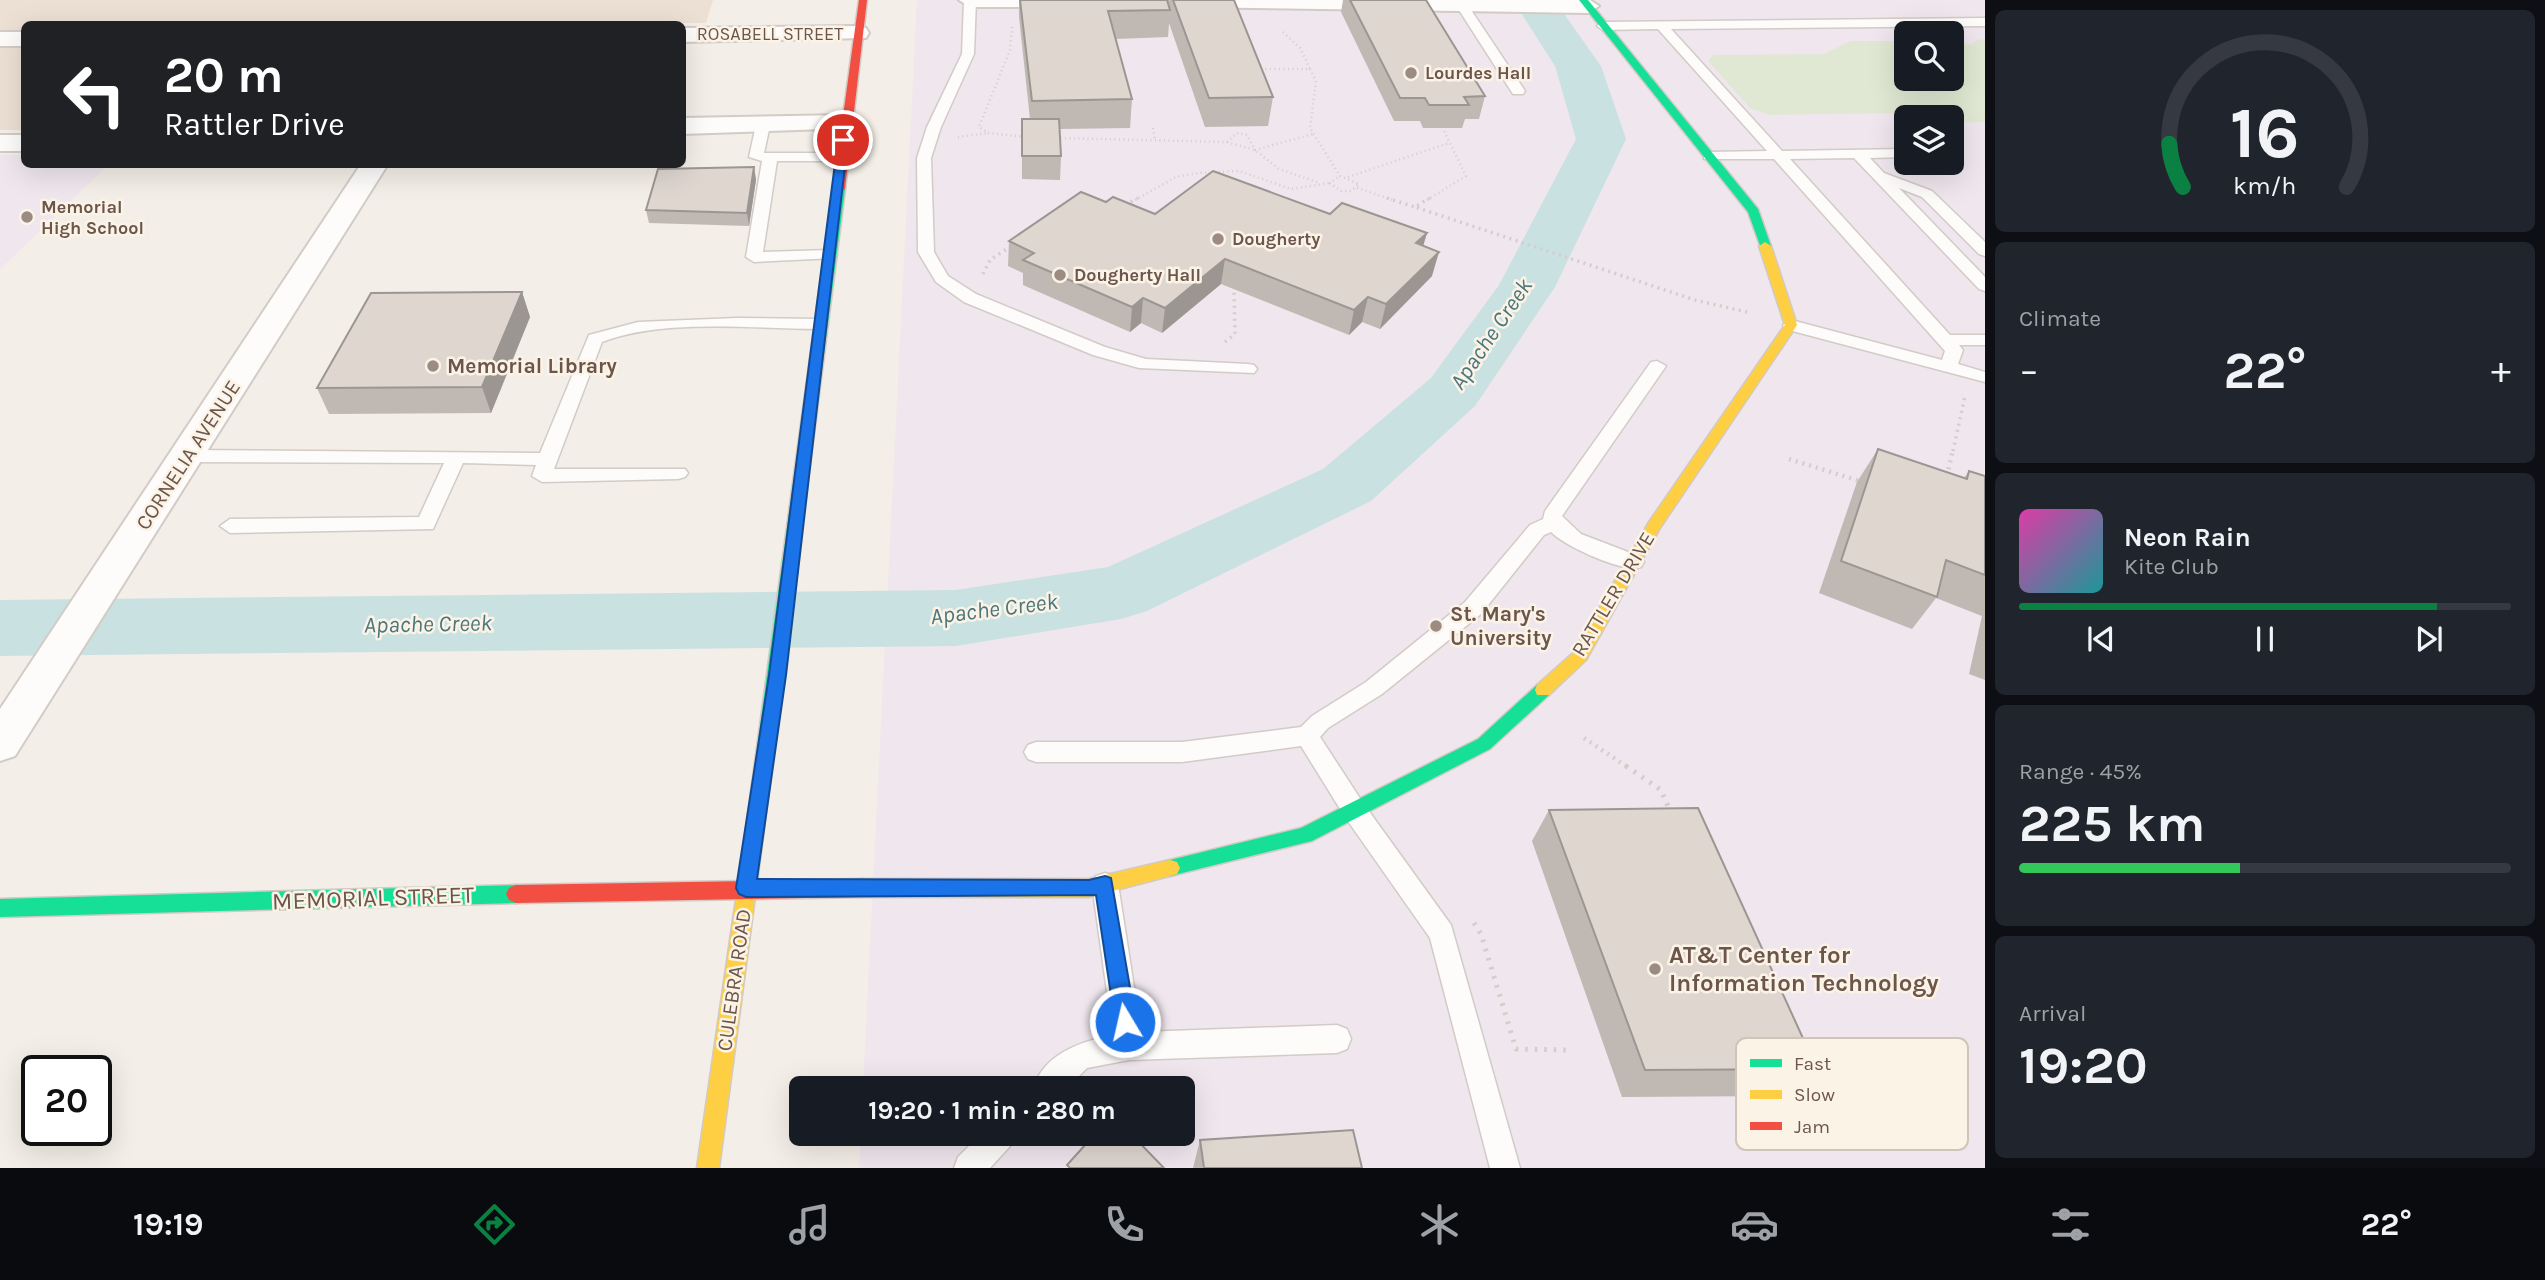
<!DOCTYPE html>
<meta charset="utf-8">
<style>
:root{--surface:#171b24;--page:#20242c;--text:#f1f3f6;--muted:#9ea1a6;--line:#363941;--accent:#0b8043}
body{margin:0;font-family:Karla,sans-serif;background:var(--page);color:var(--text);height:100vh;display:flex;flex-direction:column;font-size:26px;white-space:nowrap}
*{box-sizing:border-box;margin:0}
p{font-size:23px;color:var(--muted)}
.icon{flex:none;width:38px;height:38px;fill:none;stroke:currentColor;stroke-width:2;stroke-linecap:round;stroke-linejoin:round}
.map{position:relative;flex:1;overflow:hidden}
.drawer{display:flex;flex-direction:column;gap:10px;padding:10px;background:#0d0f14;width:560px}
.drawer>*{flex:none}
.hud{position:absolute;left:21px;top:21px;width:665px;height:147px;border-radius:10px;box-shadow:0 7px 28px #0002;background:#202124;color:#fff;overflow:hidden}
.fabs{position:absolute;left:1894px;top:21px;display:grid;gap:14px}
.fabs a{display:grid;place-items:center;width:70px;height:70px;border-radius:10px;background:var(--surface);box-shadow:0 7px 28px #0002;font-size:35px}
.speed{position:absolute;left:21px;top:1055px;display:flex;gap:14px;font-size:35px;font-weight:700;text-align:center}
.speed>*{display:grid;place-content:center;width:91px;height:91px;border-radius:50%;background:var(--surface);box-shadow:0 7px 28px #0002;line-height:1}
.speed .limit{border:4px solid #111;border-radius:10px;background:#fff;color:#111}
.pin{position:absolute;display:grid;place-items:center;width:60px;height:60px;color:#fff;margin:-30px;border:4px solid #fff;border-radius:50%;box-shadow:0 2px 7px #0007}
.me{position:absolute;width:77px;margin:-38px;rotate:351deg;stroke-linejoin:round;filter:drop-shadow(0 0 5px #0008)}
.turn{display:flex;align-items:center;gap:24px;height:147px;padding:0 28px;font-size:32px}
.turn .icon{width:91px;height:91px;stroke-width:2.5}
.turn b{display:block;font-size:49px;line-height:60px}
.big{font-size:52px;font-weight:700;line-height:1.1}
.drawer .tile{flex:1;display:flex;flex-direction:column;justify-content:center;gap:10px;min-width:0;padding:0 24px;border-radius:10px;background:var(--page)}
.drawer .dial{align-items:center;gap:0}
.dial svg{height:182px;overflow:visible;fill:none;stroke:var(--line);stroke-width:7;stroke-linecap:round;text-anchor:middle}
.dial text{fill:var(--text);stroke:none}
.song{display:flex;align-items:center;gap:21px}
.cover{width:84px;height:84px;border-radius:10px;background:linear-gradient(135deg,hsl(320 70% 55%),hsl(180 70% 35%))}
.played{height:7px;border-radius:4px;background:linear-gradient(90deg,var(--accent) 85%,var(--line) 85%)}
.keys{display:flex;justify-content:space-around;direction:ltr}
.heat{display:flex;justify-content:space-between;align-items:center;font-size:38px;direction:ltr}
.charge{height:10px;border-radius:5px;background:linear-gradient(90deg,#34c759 45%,var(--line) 0)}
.trip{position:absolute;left:789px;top:1076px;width:406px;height:70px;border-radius:10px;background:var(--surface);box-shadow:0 7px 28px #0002;font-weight:700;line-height:70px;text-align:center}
.tab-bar{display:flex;height:112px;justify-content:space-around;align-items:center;background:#090b0e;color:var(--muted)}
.tab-bar .icon{width:49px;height:49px}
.tab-bar .on{color:var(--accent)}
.tab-bar b{font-size:32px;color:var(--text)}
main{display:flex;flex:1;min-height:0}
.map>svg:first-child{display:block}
.residential{fill:#ece0d5}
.education{fill:#efe6ee;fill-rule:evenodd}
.green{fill:#e0e8d3}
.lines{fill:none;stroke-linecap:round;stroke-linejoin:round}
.river{fill:#cae1e1;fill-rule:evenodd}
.lane-casing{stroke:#d2cbc6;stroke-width:3}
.street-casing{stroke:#d2cbc6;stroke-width:4}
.fast-casing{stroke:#d2cac4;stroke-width:3}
.slow-casing{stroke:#d2cac4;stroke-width:3}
.jam-casing{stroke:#d2cac4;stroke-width:3}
.path-far3{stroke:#d4cec9;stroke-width:2.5;stroke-dasharray:1 3.5;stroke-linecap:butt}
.path-far2{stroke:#d4cec9;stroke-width:3.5;stroke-dasharray:2 4.5;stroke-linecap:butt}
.path-far1{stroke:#d4cec9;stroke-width:4.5;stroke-dasharray:2 5;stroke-linecap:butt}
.path{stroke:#d4cec9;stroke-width:5;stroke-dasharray:2.5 7;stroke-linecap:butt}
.lane{fill:#fdfcfb;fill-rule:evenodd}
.street{fill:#fdfcfb;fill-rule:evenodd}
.fast{fill:#16e098;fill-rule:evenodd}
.slow{fill:#ffcf43;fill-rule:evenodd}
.jam{fill:#f24e42;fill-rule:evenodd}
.wall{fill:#c0b8b3}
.shaded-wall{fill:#9c9692}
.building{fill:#dfd6d0;stroke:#9c9692;stroke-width:2}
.route{fill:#1a73e8;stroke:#114b97;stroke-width:2}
.poi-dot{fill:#9b8b82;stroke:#fcf3e7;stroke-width:2.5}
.labels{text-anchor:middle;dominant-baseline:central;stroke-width:5;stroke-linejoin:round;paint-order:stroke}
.far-street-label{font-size:18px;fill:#6c564c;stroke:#fcf3e7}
.far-poi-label{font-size:18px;font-weight:bold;fill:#6c564c;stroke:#fcf3e7;text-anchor:start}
.poi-label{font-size:21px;font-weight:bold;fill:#6c564c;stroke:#fcf3e7;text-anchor:start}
.street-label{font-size:21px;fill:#6c564c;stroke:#fcf3e7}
.water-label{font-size:23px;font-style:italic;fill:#49777d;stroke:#fcf3e7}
.near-street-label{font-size:24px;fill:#6c564c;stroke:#fcf3e7}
.near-poi-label{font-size:24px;font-weight:bold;fill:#6c564c;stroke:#fcf3e7;text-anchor:start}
.key{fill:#fcf3e7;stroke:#d1c4b8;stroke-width:2}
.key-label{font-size:19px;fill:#6c564c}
</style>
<main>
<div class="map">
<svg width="1985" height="1168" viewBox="0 0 1985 1168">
<rect width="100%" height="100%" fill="#f3eee7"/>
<polygon class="residential" points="0,0 713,0 706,23 24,24 24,130 0,130"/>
<g class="education">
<path d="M917 0H1985V1168H859L861 1134H1183V1088H863ZM1906 33H1951V79H1906ZM1906 117H1951V163H1906Z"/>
<polygon points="0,155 24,155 24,164 108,165 0,269"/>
</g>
<polygon class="green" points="1985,39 1985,122 1951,123 1951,117 1889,113 1769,115 1750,108 1708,61 1713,55 1824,54 1851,41 1906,41 1906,79 1951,79 1951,40 1971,45 1977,40"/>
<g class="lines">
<polygon class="river" points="1542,0 1557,4 1601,66 1626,139 1555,287 1475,406 1371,501 1147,611 1121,619 956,646 0,656 0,600 956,590 1108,567 1323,469 1431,378 1499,285 1576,139 1555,66 1521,13 1527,4"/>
<defs>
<g id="lane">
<polygon points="964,0 976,0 974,54 941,127 931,158 934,252 948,276 976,294 1105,347 1146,359 1248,364 1254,365 1257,369 1254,373 1139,368 1093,355 964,302 936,282 918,252 917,158 927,127 962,54"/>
<polygon points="1459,4 1467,4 1525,91 1523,94 1513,94 1457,7"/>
<polygon points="1985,18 1985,26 1671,29 1782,151 1906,149 1906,157 1870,158 1884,173 1932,191 1985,242 1985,256 1979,254 1922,197 1899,188 1985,277 1985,291 1979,289 1854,158 1790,159 1950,335 1985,335 1985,345 1959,345 1963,350 1958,364 1985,372 1985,382 1785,329 1783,325 1791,320 1942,360 1945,351 1774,159 1704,159 1704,153 1709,152 1767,151 1658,29 1603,30 1597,26 1603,22"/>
<polygon points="763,121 770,125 764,153 841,153 848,157 841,161 777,161 763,252 829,250 837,255 835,258 754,262 746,257 762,161 749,157 756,125"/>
<path d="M737 318 820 319 828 324 820 329C754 329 664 318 602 342L554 469H685L688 473 685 477 678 479 542 482 532 476 536 465 463 463 433 529 230 533 220 526 230 519 419 517 444 463 187 462 178 456 187 450 540 453 589 335 638 322Z"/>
<path d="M1657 361 1666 366 1562 516 1581 534 1641 557 1644 562 1641 567C1622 573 1565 546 1551 532L1544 535 1481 614 1382 694 1328 728 1320 737 1363 803 1451 925 1520 1168H1490L1430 938 1345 817 1301 746 1182 762H1036L1028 759 1024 752 1028 745 1036 742H1182L1301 727 1312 716 1366 682 1465 602 1530 525 1543 519 1545 511 1651 362Z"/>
<path d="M1105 873 1114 876 1118 884 1141 1032 1337 1025 1347 1029 1351 1039 1347 1049 1337 1053 1129 1060 1087 1068 1067 1088H1033C1045 1053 1080 1042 1113 1035L1092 884 1096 876Z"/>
<polygon points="981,1134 1017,1134 1012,1144 990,1168 954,1168 958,1157"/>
</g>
<g id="street">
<polygon points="959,0 1082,0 1071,7 970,7"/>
<polygon points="1173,0 1590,0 1599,6 1588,13 1184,7"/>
<polygon points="858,26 866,28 869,33 866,38 682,42 682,28"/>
<rect x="0" y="32" width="24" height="14"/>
<polygon points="845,115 854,118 858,123 854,128 682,134 682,118"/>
<rect x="0" y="135" width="24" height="16"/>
<polygon points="361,164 388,164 15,756 0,761 0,709"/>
</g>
<g id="fast">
<polygon points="1579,0 1588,0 1758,209 1771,246 1769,248 1761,248 1748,212"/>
<polygon points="839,186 845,189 761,851 759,857 752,859 745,857 743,851 833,189"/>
<polygon points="1543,683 1549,685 1551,690 1549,695 1490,749 1312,841 1170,876 1163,874 1160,868 1163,862 1170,860 1301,828 1478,739 1537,685"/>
<polygon points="516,885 523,888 526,894 523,900 516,903 0,917 0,899"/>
</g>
<g id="slow">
<polygon points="1765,242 1771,246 1797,325 1660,528 1586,660 1549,695 1537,695 1535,690 1537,685 1574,652 1649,522 1785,325 1759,246"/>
<polygon points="752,843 759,845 761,851 719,1168 697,1168 743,851 745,845"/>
<polygon points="1170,860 1177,862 1180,868 1177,874 1089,897 862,897 855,894 852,888 855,882 862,879 1089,879"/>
</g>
<g id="jam">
<polygon points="859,0 867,0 845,189 839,192 833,189"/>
<polygon points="862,879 869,882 872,888 869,894 862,897 516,903 509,900 506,894 509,888 516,885"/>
</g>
</defs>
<use href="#lane" class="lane-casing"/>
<use href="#street" class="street-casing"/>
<use href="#fast" class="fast-casing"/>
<use href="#slow" class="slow-casing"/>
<use href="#jam" class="jam-casing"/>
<g class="path-far3">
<polyline points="1012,27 1010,50 979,127 988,133 1026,137"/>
<polyline points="1261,69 1310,69 1300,48 1282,31"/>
<polyline points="1310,69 1316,81 1310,128 1340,176"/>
<polyline points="1153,128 1155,140"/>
<polyline points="958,137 988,133"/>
<polyline points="1056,138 1227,142 1255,150 1279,169 1317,182"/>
<polyline points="1227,142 1237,133 1247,135 1255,150 1313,134"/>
<polygon points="1340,176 1359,184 1351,191 1341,191 1330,183"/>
<polyline points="1348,177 1449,143"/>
<polyline points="1357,188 1393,200"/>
<polyline points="1135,200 1176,177 1198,173 1239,171 1291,189 1330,183"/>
<polyline points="1427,200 1466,176 1444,131"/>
</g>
<g class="path-far2">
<polyline points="1387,198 1415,207"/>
<polyline points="1430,198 1415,207 1695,300 1751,313"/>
<polyline points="1125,205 1138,198"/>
<polyline points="983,274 990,260 1013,245"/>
<polyline points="1225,342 1235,334 1234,290"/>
<polyline points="1953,451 1965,396"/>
</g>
<g class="path-far1">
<polyline points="1789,459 1863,482"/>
<polyline points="1947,476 1953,449"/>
<polyline points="1584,738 1629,768"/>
</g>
<g class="path">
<polyline points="1626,766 1661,790 1671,813"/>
<polyline points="1474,923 1481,934 1516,1049 1567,1050"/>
</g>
<use href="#lane" class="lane"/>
<use href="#street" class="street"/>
<use href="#fast" class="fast"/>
<use href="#slow" class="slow"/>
<use href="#jam" class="jam"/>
</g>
<g class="wall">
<polygon points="1019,0 1234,0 1273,97 1268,126 1205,127 1169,23 1168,37 1115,39 1132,99 1130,128 1060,129 1061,156 1060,180 1022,179 1022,119 1030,119 1019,17"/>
<polygon points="1343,0 1426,0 1485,96 1479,119 1465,119 1462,128 1423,128 1420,121 1394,121 1341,12"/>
<polygon points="754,167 756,180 749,226 649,223 646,210"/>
<polygon points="1106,202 1155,214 1330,214 1423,246 1432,276 1380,329 1362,322 1349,335 1221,284 1162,333 1141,323 1130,332 1023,285 1023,273 1008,266 1009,241"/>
<polygon points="522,292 530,317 491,413 329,414 317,388"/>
<polygon points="1878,449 1964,478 1969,471 1985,476 1985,680 1969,674 1982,616 1936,598 1912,629 1819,593 1857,482"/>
<polygon points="1549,810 1817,1069 1788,1096 1622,1097 1532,841"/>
<polygon points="1200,1140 1362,1168 1193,1168"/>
</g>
<g class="shaded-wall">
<polygon points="754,167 756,180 749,226 747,213"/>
<polygon points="1427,233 1420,257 1416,243"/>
<polygon points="1439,252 1432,276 1380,329 1386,304"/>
<polygon points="1225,259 1221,284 1162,333 1165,308"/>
<polygon points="522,292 530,317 491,413 482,387"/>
<polygon points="1368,297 1362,322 1349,335 1354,310"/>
<polygon points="1143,298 1141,323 1130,332 1132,307"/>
</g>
<g class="building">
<polygon points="1020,0 1167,0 1170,10 1108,11 1132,99 1032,101"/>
<polygon points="1173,0 1234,0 1273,97 1209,98"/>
<polygon points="1350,0 1426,0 1485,96 1464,97 1469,105 1429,105 1425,98 1400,98"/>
<polygon points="1022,119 1059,119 1061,156 1022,156"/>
<polygon points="754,167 747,213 646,210 658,169"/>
<polygon points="1213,171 1330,214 1342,203 1427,233 1416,243 1439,252 1386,304 1368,297 1354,310 1225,259 1165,308 1143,298 1132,307 1023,260 1034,253 1009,241 1081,192 1106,202 1113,197 1155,214"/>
<polygon points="522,292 482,387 317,388 371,293"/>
<polygon points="1878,449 1967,479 1969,471 1985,476 1985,575 1946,560 1937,597 1841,561"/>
<polygon points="1698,808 1817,1069 1645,1070 1549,810"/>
<polygon points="1353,1130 1362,1168 1204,1168 1200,1140"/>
<polygon points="1095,1134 1131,1134 1164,1168 1070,1168 1067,1165"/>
</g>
<polygon class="route" points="843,137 848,140 786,675 757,879 1089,880 1105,876 1111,878 1136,1022 1133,1029 1125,1032 1118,1029 1115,1022 1096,895 746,897 739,894 736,888 769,675 838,140"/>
<g class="poi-dot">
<circle cx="1411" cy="73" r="7"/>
<circle cx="27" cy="217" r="7"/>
<circle cx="1218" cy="239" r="7"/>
<circle cx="1060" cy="275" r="7"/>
<circle cx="433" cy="366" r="7"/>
<circle cx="1436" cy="626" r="7"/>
<circle cx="1655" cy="969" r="7"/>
</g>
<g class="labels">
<g class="far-street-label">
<text x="770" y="34">ROSABELL STREET</text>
</g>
<g class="far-poi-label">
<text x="1425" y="73">Lourdes Hall</text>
<text x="41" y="207">Memorial<tspan x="41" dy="21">High School</tspan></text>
<text x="1232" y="239">Dougherty</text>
<text x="1074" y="275">Dougherty Hall</text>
</g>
<g class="poi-label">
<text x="447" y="366">Memorial Library</text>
<text x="1450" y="614">St. Mary's<tspan x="1450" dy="24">University</tspan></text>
</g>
<g class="street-label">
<text transform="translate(188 455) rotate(-57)">CORNELIA AVENUE</text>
<text transform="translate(1613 594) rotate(-59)">RATTLER DRIVE</text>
<text transform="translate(734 980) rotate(-82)">CULEBRA ROAD</text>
</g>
<g class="water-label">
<text transform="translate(1491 334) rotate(-56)">Apache Creek</text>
<text transform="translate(994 609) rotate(-7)">Apache Creek</text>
<text transform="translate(428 624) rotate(-1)">Apache Creek</text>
</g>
<g class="near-street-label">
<text transform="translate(373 898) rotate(-2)">MEMORIAL STREET</text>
</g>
<g class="near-poi-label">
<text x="1669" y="955">AT&amp;T Center for<tspan x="1669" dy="28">Information Technology</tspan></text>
</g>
</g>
<rect x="1736" y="1038" width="232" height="112" rx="10" class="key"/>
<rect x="1750" y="1059" width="32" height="8" fill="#16e098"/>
<rect x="1750" y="1090" width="32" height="9" fill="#ffcf43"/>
<rect x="1750" y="1122" width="32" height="8" fill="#f24e42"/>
<g class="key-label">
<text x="1794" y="1070">Fast</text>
<text x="1794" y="1101">Slow</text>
<text x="1794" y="1133">Jam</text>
</g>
</svg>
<div class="fabs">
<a><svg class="icon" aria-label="search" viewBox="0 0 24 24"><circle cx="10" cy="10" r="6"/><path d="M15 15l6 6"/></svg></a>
<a><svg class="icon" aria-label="layers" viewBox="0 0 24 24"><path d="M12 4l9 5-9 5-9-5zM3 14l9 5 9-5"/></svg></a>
</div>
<div class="speed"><div class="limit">20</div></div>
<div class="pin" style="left:843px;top:140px;background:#d93025"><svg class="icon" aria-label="arrive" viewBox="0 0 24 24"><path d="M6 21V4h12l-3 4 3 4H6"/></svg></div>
<svg class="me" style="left:1125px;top:1022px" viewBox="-20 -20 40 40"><circle r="17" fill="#1a73e8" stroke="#fff" stroke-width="3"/><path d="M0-11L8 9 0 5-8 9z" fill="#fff"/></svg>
<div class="trip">19:20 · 1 min · 280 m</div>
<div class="hud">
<div class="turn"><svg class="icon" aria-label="left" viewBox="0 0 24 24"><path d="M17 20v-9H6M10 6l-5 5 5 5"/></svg><div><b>20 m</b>Rattler Drive</div></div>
</div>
</div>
<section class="drawer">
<div class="tile dial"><svg viewBox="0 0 100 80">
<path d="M14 69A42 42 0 1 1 86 69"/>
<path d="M14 69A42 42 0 0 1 8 50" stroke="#0b8043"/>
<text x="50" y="56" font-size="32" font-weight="700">16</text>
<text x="50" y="72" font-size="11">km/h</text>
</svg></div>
<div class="tile"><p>Climate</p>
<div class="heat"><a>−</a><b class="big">22°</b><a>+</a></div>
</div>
<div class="tile">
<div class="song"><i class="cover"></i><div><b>Neon Rain</b><p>Kite Club</p></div></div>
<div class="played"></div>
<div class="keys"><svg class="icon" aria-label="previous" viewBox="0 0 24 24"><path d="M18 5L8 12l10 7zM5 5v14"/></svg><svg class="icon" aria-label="pause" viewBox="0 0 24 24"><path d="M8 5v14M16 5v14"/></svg><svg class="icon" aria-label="next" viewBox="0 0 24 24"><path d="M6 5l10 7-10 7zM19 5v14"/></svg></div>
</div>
<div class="tile"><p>Range · 45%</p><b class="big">225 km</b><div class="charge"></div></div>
<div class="tile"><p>Arrival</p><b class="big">19:20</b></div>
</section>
</main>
<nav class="tab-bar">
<b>19:19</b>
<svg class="icon on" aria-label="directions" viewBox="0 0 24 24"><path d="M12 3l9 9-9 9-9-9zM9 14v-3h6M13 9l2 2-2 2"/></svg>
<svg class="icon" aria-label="music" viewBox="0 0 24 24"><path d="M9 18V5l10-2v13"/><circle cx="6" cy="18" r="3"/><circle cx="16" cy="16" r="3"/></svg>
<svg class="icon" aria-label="phone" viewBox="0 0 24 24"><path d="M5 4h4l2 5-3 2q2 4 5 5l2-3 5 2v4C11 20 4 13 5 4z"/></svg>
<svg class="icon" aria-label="climate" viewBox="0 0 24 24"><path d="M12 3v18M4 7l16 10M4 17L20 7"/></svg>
<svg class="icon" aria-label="car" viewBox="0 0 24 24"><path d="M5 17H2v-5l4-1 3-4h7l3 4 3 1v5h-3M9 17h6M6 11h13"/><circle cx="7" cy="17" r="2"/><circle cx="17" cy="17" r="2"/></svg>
<svg class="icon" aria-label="filters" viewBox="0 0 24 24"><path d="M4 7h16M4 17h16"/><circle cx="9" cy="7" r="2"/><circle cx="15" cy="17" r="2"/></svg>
<b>22°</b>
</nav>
